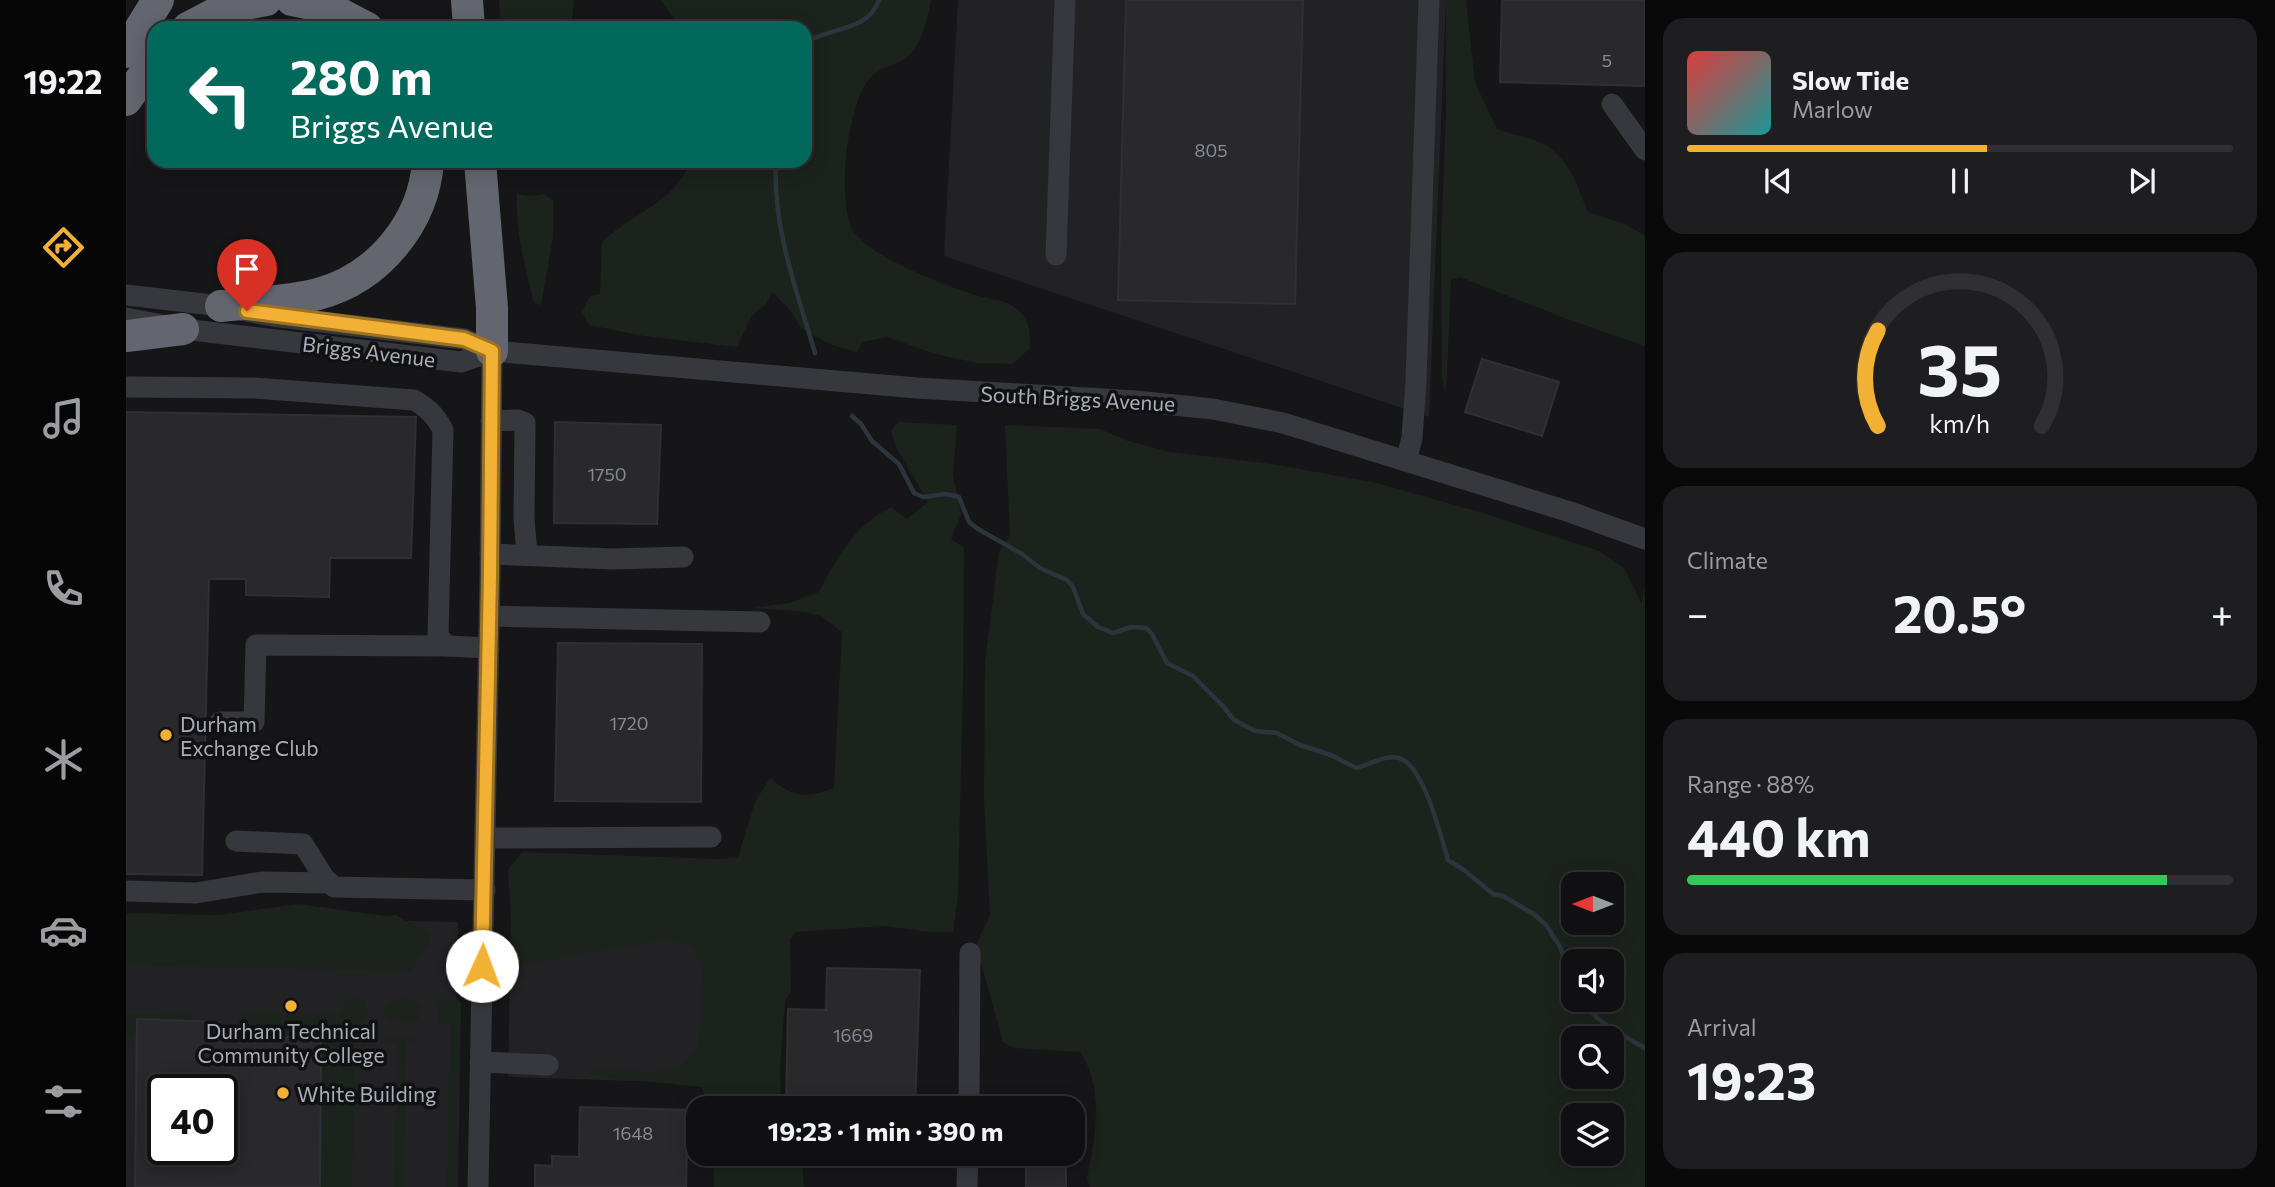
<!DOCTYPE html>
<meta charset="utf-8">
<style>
:root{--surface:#101012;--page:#1e1e20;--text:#f1f3f6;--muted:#9c9d9f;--line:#303032;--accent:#f2b134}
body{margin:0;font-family:Commissioner,sans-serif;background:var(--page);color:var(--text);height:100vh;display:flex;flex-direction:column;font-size:26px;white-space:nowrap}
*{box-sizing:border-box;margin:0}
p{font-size:23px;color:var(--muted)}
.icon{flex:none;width:38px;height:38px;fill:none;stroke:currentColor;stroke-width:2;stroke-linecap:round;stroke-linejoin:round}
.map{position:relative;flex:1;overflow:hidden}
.drawer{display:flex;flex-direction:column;gap:18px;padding:18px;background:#09090a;width:630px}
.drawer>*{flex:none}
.guide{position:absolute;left:21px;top:21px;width:665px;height:147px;border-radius:21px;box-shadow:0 4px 18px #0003,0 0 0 2px var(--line);background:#00695c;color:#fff;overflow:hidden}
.needle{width:46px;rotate:270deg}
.buttons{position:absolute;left:1435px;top:872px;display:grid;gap:14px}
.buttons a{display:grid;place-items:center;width:63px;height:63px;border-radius:14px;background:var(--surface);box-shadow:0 4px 18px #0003,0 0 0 2px var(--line);font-size:35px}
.speed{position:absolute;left:21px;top:1074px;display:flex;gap:14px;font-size:35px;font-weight:700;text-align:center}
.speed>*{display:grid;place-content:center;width:91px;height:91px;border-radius:50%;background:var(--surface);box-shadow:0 4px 18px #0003,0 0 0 2px var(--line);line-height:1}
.speed .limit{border:4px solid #111;border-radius:10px;background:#fff;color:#111}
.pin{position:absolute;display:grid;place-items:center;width:60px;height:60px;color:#fff;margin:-72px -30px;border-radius:50% 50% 50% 0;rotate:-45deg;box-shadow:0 0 7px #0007}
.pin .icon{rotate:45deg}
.me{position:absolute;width:77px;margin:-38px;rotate:2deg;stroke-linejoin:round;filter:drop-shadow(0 0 5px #0008)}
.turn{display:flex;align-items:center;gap:24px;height:147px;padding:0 28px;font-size:32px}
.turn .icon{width:91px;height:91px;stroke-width:2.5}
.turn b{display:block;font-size:49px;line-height:60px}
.big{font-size:52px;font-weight:700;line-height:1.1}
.drawer .widget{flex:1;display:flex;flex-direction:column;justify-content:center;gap:10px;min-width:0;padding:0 24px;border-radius:21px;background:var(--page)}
.drawer .dial{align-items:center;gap:0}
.dial svg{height:182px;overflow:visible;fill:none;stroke:var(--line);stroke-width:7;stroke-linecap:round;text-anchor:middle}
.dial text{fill:var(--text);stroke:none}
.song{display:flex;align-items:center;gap:21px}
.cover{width:84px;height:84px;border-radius:10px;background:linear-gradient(135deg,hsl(0 70% 55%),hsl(180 70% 35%))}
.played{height:7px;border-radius:4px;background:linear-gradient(90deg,var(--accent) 55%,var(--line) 55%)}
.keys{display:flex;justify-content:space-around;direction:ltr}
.heat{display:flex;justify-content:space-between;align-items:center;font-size:38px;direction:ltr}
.charge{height:10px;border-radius:5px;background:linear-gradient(90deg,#34c759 88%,var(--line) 0)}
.trip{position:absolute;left:560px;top:1096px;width:399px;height:70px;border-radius:21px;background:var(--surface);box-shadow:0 4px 18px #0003,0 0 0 2px var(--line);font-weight:700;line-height:70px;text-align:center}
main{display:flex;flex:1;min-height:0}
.menu{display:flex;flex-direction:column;width:126px;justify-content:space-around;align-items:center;background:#060607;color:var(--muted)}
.menu .icon{width:49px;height:49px}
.menu .selected{color:var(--accent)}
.menu b{font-size:32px;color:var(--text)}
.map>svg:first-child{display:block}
.built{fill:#222225;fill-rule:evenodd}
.green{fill:#1c231d;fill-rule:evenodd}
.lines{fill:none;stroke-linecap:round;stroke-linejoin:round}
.stream{stroke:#2c353c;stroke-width:4.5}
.building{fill:#29292c;stroke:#303034;stroke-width:2;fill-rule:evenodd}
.minor{stroke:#37383d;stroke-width:21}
.highway{stroke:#63666e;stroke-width:32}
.route-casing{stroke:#9d7322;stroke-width:18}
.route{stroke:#f2b134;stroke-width:12}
.poi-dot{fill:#f2b134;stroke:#111113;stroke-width:2.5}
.labels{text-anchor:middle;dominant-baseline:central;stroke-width:7;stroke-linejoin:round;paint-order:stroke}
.number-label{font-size:18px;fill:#888b94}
.street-label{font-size:21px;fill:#a8adb8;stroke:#111113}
.poi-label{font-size:21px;fill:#a8adb8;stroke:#111113;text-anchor:start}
</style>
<main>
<nav class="menu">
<b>19:22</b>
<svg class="icon selected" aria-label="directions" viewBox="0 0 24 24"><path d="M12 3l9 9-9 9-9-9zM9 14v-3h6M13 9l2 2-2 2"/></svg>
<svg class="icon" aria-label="music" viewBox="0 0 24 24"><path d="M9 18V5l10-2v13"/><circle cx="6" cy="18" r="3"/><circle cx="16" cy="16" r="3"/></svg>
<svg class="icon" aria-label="phone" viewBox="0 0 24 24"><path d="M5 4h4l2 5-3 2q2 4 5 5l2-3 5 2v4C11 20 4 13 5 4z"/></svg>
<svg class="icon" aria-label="climate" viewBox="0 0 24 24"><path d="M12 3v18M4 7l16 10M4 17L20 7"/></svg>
<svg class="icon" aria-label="car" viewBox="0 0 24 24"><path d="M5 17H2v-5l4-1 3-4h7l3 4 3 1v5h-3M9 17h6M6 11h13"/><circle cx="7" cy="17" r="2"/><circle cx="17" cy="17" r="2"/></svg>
<svg class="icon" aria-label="filters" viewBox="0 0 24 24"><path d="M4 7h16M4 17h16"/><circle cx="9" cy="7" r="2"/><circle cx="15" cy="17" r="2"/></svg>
</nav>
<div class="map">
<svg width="1519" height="1187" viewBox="0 0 1519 1187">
<rect width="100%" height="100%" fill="#161618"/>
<g class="built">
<polygon points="832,0 1320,0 1303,417 818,256"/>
<path d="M0 916 332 922 327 1187H0ZM37 1090H96V1150H37Z"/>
<polygon points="385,923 586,927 583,1078 509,1081 382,1077"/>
</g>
<g class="green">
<polygon points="373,0 448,0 445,28 375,28"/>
<path d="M535 0H805C801 19 797 45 780 58 769 66 753 67 743 79 721 106 711 197 726 229 739 255 818 285 846 294 860 299 880 299 891 309 904 320 904 332 904 348L887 364 851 363 810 354 761 337 737 342 731 352 706 345 675 328 664 310 646 292 640 304 625 317 611 347 518 336 463 325 456 312 464 296 474 294 476 242C507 212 547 205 565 161H679V28H554Z"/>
<path d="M1320 0H1340L1349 83 1371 129C1386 135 1409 138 1423 147 1445 163 1452 188 1462 212L1499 224 1519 236V346L1441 319 1334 277 1325 280 1320 395 1316 379 1315 242 1320 115Z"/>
<path d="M391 194 405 196 417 194 427 200V237L415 305 408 303C399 268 389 230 391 194Z"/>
<path d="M772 422 831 425 827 475 835 514 825 539 838 548 837 681 832 894 827 932H805L758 926 669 932 664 939 665 991 659 1001 654 1068 655 1108H582L576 1087 477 1077 459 1073 477 1067 524 1072 557 1065 571 1049 574 1023 576 965 565 946 541 940 459 953 395 966 387 951 382 870 396 852 592 859 612 857 629 802 644 778C666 797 680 799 708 788L716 632 695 616 672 611 626 608 663 603 693 592C712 556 728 526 765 507L781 519 802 502 770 447 765 431Z"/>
<path d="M879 425 974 429 1002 441 1044 452 1146 464 1251 483 1357 513 1473 551 1498 568 1516 604 1519 585V1187H964L961 1178C969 1137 979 1089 954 1052L888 1048 877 1042 850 945 864 915 858 799 859 662 873 552 884 535ZM1447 884H1486V922H1447ZM1447 961H1486V999H1447ZM1447 1038H1486V1076H1447ZM1447 1115H1486V1153H1447Z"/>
<polygon points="173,904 259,916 270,915 304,935 303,945 284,971 0,965 0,913 93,915"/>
<polygon points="228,997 239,1002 242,1013 237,1020 229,1024 229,1027 160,1027 161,1012 215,1013 218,1002"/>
<path d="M269 999C280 999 290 997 296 1009L292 1019 287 1023H276L275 1020 272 1019 271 1023 263 1021C254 1013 257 1002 269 999Z"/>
<polygon points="319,999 331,999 335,1003 332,1187 321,1187 324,1026 312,1023 313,1003"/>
<polygon points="115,1011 155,1012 154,1026 134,1027 122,1019 115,1019"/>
<polygon points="0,1014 68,1015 68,1020 11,1019 10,1038 0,1036"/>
<polygon points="177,1032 229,1032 226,1187 194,1187 195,1038 177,1037"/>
<polygon points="266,1036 289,1037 293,1043 280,1043 278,1187 268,1187 271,1044 257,1043 261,1037"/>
<polygon points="587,1153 675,1153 678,1187 588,1187"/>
<path d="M676 1153H810C785 1163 704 1158 676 1153Z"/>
</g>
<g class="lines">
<g class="stream">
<path d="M679 43C703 27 742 32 753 0"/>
<path d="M650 161C646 226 671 292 689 353"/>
<path d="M726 416 735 424 746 441 773 464 788 493 797 497 820 494 833 497 843 522 852 529 896 554 914 568 941 580 947 587 957 614 972 627 987 633 1005 627 1020 628 1026 634 1041 663 1067 676 1097 706 1108 720 1129 731 1151 733 1174 745 1205 755 1230 768C1244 765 1259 754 1273 758 1298 765 1315 837 1322 860L1338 870 1367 894 1377 896 1409 915 1420 925 1433 945 1447 978"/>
<path d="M1455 999C1470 1023 1495 1034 1519 1048"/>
</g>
</g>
<g class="building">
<polygon points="1000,0 1177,0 1169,304 992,300"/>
<polygon points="1376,0 1519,0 1519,86 1374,82"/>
<polygon points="1356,359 1433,382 1416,436 1339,412"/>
<polygon points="0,412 290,417 285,558 204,558 203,597 120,595 120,579 83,579 76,875 0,874"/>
<polygon points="429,422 535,425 531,524 428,523"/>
<polygon points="432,643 576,644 575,802 429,801"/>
<polygon points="701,968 794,970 789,1108 660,1108 662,1009 700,1010"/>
<path d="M11 1019 94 1022V1036L195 1038 194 1187H9ZM37 1090H96V1150H37Z"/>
<polygon points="454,1107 562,1110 560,1187 409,1187 409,1165 426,1166 426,1156 453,1157"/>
<rect x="900" y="1153" width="40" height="34"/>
</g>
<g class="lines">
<g class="minor">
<polyline points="1486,104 1519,150"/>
<polyline points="930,255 939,0"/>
<polyline points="0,295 95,306 146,316 338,339 366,351 791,388 1010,401 1087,409 1157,423 1444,512 1519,539"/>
<polyline points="0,318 57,329 335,362 366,351"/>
<path d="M0 387 127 388 288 400C302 408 309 415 317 430L312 637 322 646 363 648"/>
<polyline points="365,421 392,420 399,423 398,519 401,554"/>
<polyline points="1280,461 1286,438 1290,381 1303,0"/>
<polyline points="364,554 487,559 557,557"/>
<polyline points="364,616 634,622"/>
<polyline points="94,722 128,722 130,645 322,646"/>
<polyline points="360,838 585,837"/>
<polyline points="110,841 177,844 199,879 208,887 359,890"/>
<polyline points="0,891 70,893 136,882 204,883"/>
<polyline points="354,1062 422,1065"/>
<polyline points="843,1108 844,953"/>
<polyline points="352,1187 364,576 366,351"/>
<polyline points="841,1187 842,1153"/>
</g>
<g class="highway">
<polyline points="166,0 201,7 241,28"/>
<polyline points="341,0 343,28"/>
<polyline points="62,28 100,8 140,0"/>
<polyline points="0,52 32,0"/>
<polyline points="0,100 28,61"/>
<polyline points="354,161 366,308 366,351"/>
<path d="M95 306C127 303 161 302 192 294 252 278 298 223 302 161"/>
<polyline points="0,336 57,329"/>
</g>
</g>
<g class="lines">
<defs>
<polyline id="route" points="121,311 338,339 366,351 364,576 356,966"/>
</defs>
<use href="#route" class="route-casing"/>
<use href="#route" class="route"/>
</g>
<g class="poi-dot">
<circle cx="40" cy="735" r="7"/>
<circle cx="165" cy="1006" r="7"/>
<circle cx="157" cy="1093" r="7"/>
</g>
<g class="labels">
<g class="number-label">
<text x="1481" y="60">5</text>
<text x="1085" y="150">805</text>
<text x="481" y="474">1750</text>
<text x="503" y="723">1720</text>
<text x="727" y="1035">1669</text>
<text x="507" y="1133">1648</text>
</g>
<g class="street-label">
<text transform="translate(243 351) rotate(7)">Briggs Avenue</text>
<text transform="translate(952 398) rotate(3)">South Briggs Avenue</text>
</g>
<g class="poi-label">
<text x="54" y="723">Durham<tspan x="54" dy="24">Exchange Club</tspan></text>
<text x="165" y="1030" text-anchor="middle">Durham Technical<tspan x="165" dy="24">Community College</tspan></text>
<text x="171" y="1093">White Building</text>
</g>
</g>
</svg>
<div class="buttons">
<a><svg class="needle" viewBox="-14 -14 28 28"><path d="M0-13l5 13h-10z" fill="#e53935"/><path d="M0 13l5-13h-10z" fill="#9c9d9f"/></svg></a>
<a><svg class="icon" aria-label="sound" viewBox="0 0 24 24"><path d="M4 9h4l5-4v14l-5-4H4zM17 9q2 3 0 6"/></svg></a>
<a><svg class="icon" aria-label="search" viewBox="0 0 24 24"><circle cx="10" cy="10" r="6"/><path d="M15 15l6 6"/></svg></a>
<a><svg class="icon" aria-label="layers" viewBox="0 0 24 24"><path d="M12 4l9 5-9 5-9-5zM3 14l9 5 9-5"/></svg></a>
</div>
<div class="speed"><div class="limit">40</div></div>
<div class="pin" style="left:121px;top:311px;background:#d93025"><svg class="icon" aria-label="arrive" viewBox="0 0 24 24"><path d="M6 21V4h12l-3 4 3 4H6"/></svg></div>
<svg class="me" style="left:356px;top:966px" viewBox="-20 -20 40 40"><circle r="19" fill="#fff"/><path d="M0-13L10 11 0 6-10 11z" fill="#f2b134"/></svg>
<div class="trip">19:23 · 1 min · 390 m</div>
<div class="guide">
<div class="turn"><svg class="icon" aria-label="left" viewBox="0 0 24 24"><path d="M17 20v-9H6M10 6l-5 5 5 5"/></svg><div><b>280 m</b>Briggs Avenue</div></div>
</div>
</div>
<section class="drawer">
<div class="widget">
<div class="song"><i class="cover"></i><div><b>Slow Tide</b><p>Marlow</p></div></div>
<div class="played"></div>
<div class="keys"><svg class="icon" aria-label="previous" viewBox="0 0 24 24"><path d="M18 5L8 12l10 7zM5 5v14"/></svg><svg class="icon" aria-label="pause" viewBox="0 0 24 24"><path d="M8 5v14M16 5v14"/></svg><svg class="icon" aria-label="next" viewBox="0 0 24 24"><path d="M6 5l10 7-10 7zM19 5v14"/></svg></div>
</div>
<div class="widget dial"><svg viewBox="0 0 100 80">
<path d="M14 69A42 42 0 1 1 86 69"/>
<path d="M14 69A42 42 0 0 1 14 27" stroke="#f2b134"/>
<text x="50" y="56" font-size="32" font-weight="700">35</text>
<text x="50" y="72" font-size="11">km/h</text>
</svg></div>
<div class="widget"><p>Climate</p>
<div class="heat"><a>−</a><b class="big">20.5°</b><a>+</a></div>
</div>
<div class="widget"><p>Range · 88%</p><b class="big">440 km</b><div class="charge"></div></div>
<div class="widget"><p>Arrival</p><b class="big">19:23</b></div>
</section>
</main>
